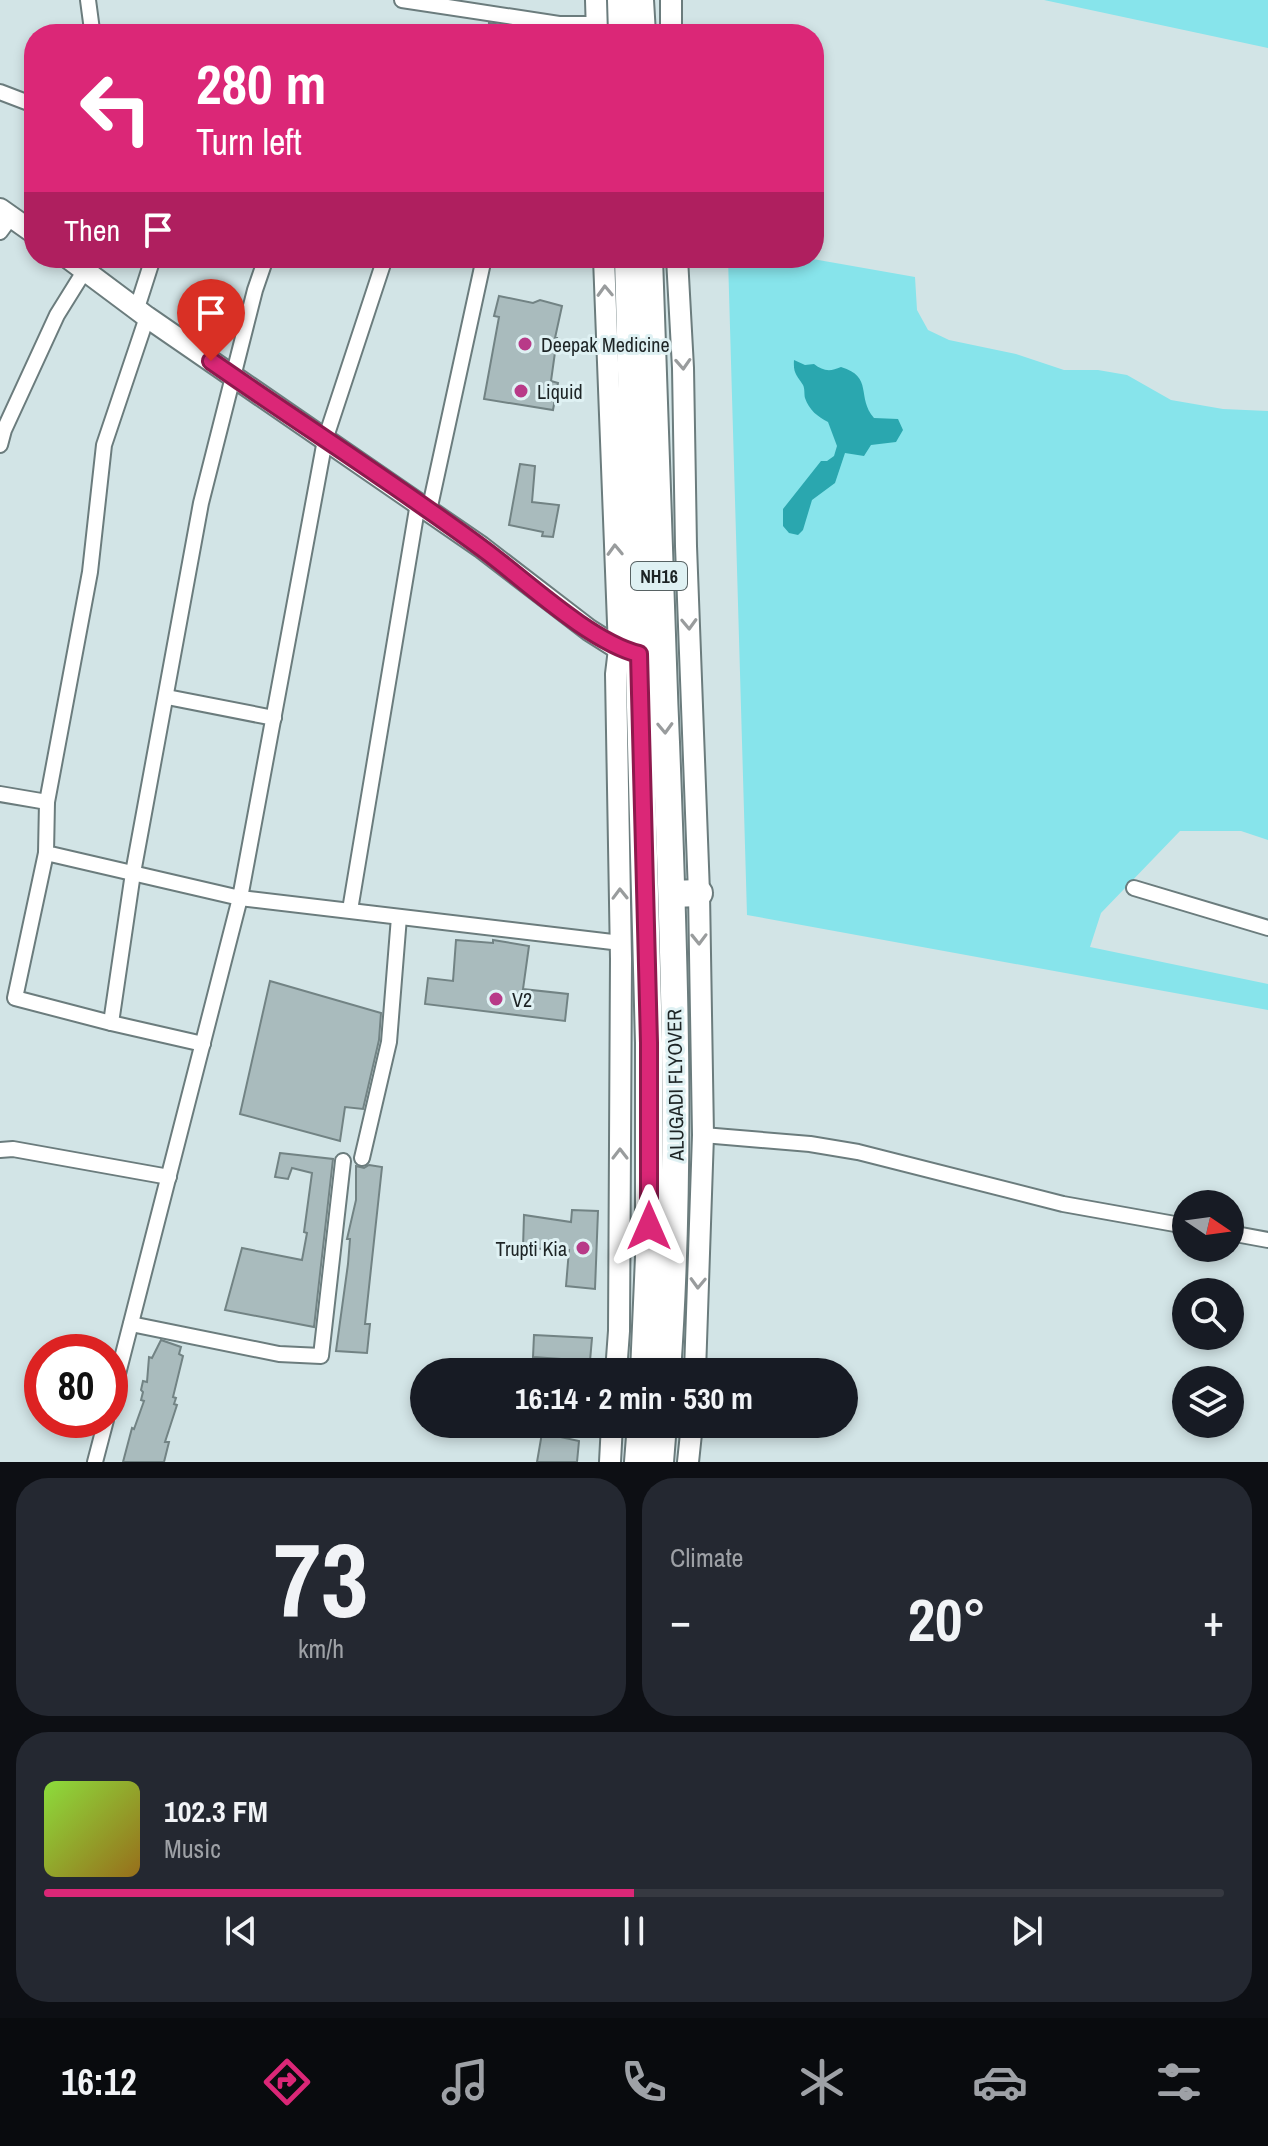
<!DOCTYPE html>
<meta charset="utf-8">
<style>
:root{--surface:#171b24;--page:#242831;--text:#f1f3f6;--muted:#9ea1a6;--line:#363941;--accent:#db2777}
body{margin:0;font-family:"Archivo Narrow",sans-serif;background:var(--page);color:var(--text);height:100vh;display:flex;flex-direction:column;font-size:30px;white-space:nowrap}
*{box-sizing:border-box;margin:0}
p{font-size:26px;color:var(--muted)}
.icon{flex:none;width:44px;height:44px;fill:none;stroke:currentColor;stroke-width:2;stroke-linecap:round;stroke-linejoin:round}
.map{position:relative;height:1462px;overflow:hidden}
.details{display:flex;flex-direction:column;gap:16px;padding:16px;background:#0d0f14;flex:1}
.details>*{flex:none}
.banner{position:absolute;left:24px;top:24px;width:800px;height:244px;border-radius:32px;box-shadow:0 4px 12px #0003;background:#db2777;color:#fff;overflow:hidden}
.needle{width:52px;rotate:103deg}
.tools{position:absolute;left:1172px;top:1190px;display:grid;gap:16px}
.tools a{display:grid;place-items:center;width:72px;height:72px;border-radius:50%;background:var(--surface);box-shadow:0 4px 12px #0003;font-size:40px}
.speed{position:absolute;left:24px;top:1334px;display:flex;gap:16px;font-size:40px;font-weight:700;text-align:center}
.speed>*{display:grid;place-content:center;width:104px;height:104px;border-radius:50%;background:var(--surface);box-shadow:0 4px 12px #0003;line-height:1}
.speed .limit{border:12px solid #d22;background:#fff;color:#111}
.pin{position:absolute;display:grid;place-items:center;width:68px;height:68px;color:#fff;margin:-82px -34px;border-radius:50% 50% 50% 0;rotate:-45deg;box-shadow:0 0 8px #0007}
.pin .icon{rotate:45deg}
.me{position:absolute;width:88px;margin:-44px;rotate:0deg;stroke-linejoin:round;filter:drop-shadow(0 0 6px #0008)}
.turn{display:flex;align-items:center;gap:28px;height:168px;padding:0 40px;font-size:36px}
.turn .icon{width:104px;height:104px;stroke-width:2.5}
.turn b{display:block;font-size:56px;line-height:68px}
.then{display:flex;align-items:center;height:76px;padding:0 40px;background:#0003;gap:16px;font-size:30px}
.big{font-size:60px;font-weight:700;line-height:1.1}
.details .tile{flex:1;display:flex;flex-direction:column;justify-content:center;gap:12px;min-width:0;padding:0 28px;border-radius:32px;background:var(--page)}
.details .dial{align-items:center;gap:0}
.dial b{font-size:104px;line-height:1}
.song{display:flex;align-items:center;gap:24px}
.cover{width:96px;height:96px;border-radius:12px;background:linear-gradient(135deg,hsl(90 70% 55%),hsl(40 70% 35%))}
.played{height:8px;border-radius:4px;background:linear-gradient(90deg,var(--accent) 50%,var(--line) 50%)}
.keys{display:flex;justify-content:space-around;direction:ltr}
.heat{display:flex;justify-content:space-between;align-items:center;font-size:44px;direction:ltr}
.details .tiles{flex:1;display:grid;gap:16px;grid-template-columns:1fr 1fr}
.tile:last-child{grid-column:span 2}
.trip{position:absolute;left:410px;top:1358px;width:448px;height:80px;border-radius:40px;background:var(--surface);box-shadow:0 4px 12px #0003;font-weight:700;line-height:80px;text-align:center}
.tab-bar{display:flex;height:128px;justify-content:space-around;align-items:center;background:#090b0e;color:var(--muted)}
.tab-bar .icon{width:56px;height:56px}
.tab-bar .current{color:var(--accent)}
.tab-bar b{font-size:36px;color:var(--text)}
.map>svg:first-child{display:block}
.green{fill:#87e4eb}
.water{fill:#2aa7af}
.building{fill:#a9bbbd;stroke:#728384;stroke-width:2}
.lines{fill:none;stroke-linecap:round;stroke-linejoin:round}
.street-casing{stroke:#6b7c7d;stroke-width:18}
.secondary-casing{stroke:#6b7c7d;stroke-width:24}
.highway-casing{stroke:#6b7c7d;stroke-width:30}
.street{stroke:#fff;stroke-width:14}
.secondary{stroke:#fff;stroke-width:20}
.highway{stroke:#fff;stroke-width:26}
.oneway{stroke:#999c9d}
.route-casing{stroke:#8e194d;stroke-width:20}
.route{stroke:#db2777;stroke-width:14}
.poi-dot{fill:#b83a88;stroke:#dff1f3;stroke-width:3}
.labels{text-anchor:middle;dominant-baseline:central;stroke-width:6;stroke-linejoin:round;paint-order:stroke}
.shield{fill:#dff1f3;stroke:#576263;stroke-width:2}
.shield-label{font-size:18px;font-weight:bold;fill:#1d2425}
.poi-label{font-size:20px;fill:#1d2425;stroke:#dff1f3;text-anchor:start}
.street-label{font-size:20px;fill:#1d2425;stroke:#dff1f3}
</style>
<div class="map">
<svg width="1268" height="1462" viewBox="0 0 1268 1462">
<rect width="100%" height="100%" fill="#d2e4e6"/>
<g class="green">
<polygon points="1044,0 1268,0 1268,48"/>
<polygon points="728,258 807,258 915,277 917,310 928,330 949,340 1016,354 1064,370 1098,370 1127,375 1171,400 1223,409 1268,411 1268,840 1241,831 1180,831 1101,913 1090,947 1268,984 1268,1010 747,915"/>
</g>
<path class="water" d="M794 360 805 365 814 364C823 371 830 372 841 367 874 377 856 397 874 418L898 419 903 430 896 442 871 445 864 456 845 453 835 483 812 500 803 530 798 535 789 533 783 526V509L821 461H827L834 456 837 446 828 422C818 417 809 410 805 398 804 394 805 389 803 385 797 375 793 374 794 360Z"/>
<g class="building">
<polygon points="489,23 558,34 559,34 488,34"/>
<polygon points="499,296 533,303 540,300 562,306 555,338 557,338 551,381 558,383 553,410 484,399 499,317 494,316"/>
<polygon points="520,464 535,466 532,502 559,505 553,537 542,536 543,532 509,525"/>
<polygon points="456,940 493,943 493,940 529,946 523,989 568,994 565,1021 425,1004 428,978 453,981"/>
<polygon points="270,981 381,1013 379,1040 363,1109 345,1107 340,1141 240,1114"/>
<polygon points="280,1153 333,1159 314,1327 225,1310 242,1248 302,1260 307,1233 304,1232 312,1173 292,1168 288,1179 275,1177"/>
<polygon points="369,1165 382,1167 365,1324 370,1324 367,1353 336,1351 348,1264 350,1239 347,1239 356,1200 356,1166 364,1168"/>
<polygon points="572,1210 598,1211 595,1289 566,1286 569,1250 523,1248 524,1215 571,1222"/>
<polygon points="534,1335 592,1338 590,1361 533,1357"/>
<polygon points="161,1340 181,1347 179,1354 183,1356 173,1397 176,1398 174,1404 177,1405 165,1442 169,1442 164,1462 123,1462 132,1428 134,1429 144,1401 141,1400 143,1392 141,1390 143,1381 147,1382 149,1357 152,1358"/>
<polygon points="542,1433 579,1441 577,1462 537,1462"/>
</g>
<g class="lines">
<defs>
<g id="street">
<polyline points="88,0 92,30"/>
<polyline points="402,0 559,24 597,24"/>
<polyline points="0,92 34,105"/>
<polyline points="0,232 11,217"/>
<polyline points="137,308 153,258"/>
<polyline points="0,445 4,430 57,315 85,270"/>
<polyline points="429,511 484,258"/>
<polyline points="167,697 274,718"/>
<polyline points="0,794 47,802 46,853 240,898 325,440 385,258"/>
<polyline points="47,802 90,572 104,445 147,317"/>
<polyline points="46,853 15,998 111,1023"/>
<polyline points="1134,888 1268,928"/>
<polyline points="350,910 418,503"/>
<polyline points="203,1044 111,1023 133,873 201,503 255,290 266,258"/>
<polyline points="703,1135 810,1144 858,1152 1063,1204 1186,1226"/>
<polyline points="0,1150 13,1149 169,1177"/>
<polyline points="362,1158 389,1042 399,917"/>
<polyline points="1230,1233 1268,1240"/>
<polyline points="131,1324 279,1354 321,1356 343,1161"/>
<polyline points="110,1405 240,898 621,943"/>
<polyline points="95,1462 106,1420"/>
</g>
<g id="secondary">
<polyline points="596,0 597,34"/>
<polyline points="671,0 671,34"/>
<polyline points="0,209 34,233"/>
<polyline points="68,258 147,317 481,547 589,630 619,649 627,651"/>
<polyline points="604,258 619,649 616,674 621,959 619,1331 616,1372"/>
<polyline points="677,258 683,368 686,546 699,893 703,1135 695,1372"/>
<polyline points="610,1462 612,1424"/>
<polyline points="688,1462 692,1424"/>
</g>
<g id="highway">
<polyline points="621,0 622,34"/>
<polyline points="640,0 642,34"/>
<polyline points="628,258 649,1043 649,1257 644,1372"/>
<path d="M649 258C654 420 659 581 666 742 674 952 682 1162 667 1372"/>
<polyline points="672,894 699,893"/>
<polyline points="638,1462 641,1424"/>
<polyline points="660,1462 663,1424"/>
</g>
</defs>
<use href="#street" class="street-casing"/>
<use href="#secondary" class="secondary-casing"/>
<use href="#highway" class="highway-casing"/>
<use href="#street" class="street"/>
<use href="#secondary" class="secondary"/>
<use href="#highway" class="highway"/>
</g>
<defs><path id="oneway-chevron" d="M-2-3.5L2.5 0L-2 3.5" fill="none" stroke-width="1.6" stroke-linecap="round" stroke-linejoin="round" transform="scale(2)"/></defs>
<g class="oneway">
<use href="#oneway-chevron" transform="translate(605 291) rotate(-92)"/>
<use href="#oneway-chevron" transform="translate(683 364) rotate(87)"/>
<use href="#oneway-chevron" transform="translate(615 550) rotate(-92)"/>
<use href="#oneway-chevron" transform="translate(689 624) rotate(88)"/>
<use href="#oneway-chevron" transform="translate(665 728) rotate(88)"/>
<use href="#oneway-chevron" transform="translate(620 894) rotate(-91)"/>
<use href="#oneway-chevron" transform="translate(699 939) rotate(89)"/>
<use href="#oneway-chevron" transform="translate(620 1154) rotate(-90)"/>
<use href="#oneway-chevron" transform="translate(698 1283) rotate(92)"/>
</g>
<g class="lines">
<defs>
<path id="route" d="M211 361C301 424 394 483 483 549 525 580 590 642 639 654L649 1043V1226"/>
</defs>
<use href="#route" class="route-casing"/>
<use href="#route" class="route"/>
</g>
<g class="poi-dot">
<circle cx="525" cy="344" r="8"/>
<circle cx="521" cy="391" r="8"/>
<circle cx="496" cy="999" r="8"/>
<circle cx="583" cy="1248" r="8"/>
</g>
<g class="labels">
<rect class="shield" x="631" y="562" width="56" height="28" rx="6"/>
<g class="shield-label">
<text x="659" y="576">NH16</text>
</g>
<g class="poi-label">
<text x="541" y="344">Deepak Medicine</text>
<text x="537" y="391">Liquid</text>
<text x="512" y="999">V2</text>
<text x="567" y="1248" text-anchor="end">Trupti Kia</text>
</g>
<g class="street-label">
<text transform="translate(675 1085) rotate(-91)">ALUGADI FLYOVER</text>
</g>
</g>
</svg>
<div class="tools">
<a><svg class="needle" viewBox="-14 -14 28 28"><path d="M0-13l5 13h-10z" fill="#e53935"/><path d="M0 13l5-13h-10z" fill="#9ea1a6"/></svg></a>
<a><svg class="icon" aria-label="search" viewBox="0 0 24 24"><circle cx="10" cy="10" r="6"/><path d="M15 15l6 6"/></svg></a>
<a><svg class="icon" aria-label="layers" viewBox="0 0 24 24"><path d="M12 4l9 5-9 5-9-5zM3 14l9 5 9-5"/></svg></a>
</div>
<div class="speed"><div class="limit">80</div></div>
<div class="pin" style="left:211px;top:361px;background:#d93025"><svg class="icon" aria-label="arrive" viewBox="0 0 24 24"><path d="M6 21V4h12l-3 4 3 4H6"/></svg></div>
<svg class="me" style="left:649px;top:1226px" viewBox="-20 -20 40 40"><path d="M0-17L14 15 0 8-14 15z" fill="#db2777" stroke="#fff" stroke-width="4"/></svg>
<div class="trip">16:14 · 2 min · 530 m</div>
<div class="banner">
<div class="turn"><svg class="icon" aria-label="left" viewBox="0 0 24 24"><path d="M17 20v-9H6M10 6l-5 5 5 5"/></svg><div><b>280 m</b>Turn left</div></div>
<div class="then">Then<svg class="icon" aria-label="arrive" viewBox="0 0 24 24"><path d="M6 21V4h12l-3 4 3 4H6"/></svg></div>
</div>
</div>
<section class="details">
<div class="tiles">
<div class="tile dial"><b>73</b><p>km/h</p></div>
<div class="tile"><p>Climate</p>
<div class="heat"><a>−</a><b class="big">20°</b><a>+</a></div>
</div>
<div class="tile">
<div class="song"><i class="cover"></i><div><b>102.3 FM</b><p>Music</p></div></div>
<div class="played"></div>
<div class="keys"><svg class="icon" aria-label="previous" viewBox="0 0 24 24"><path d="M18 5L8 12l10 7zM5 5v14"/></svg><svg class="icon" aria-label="pause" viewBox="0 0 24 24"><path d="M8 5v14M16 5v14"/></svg><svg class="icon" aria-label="next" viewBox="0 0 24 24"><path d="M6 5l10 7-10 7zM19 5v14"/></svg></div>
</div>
</div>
</section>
<nav class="tab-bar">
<b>16:12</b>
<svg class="icon current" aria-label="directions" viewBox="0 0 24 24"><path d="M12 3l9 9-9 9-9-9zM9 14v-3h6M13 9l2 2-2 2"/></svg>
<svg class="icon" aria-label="music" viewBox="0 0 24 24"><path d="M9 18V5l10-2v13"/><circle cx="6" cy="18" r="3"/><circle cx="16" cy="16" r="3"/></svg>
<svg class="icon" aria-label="phone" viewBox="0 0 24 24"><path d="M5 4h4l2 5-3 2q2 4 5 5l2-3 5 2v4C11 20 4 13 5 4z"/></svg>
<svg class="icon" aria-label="climate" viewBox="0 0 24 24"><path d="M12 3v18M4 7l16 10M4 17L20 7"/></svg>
<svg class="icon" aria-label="car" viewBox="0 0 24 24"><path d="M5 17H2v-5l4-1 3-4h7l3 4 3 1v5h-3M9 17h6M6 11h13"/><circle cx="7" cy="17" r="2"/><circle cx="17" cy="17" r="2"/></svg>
<svg class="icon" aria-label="filters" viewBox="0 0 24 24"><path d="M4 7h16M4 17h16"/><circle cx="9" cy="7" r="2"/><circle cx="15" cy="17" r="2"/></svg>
</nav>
